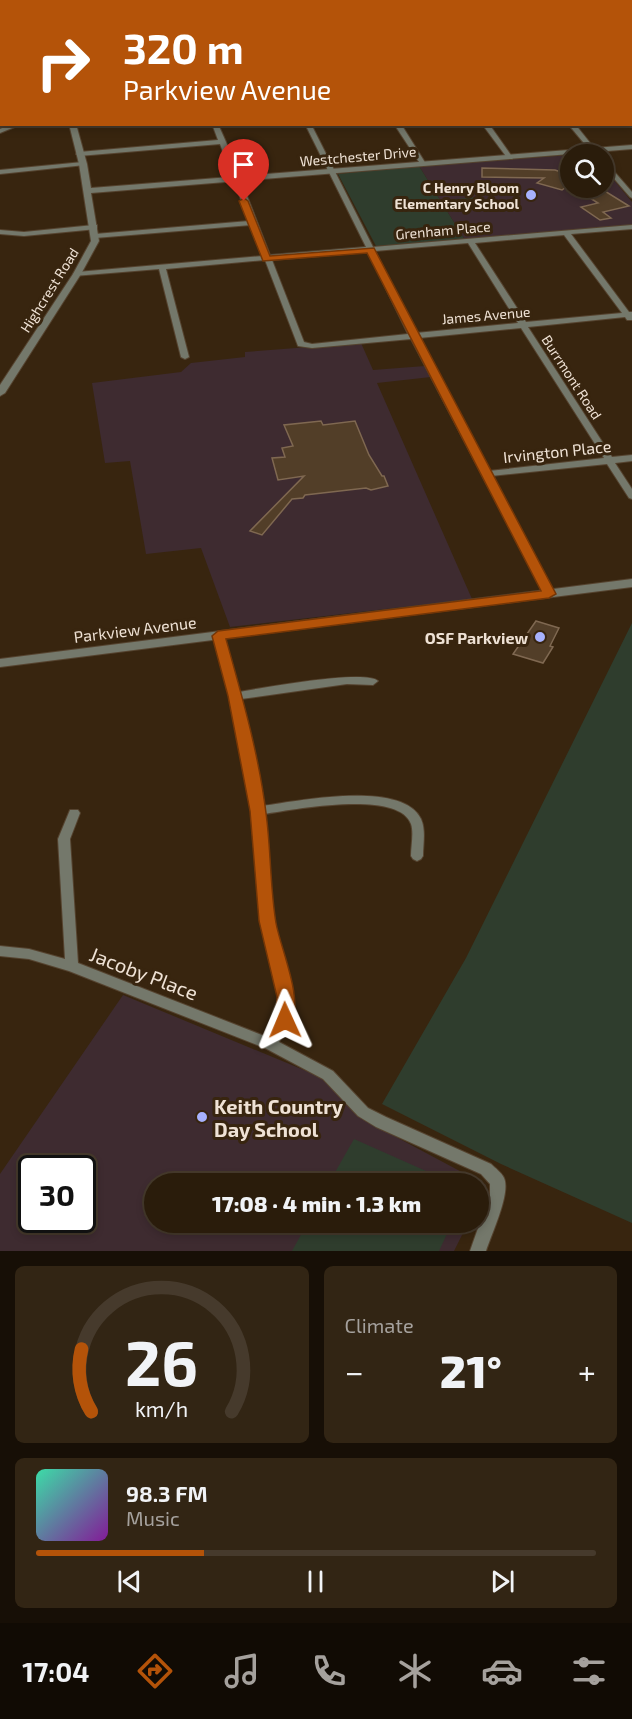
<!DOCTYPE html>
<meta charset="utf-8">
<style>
:root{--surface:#2a1c0b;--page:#322514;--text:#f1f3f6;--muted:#a5a19d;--line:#463a2c;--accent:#b45309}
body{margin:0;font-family:"Exo 2",sans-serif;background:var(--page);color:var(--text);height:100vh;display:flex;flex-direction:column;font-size:22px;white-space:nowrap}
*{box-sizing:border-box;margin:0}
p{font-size:20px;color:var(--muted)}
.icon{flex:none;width:33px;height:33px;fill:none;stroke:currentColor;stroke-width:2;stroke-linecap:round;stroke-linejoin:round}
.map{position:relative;height:1251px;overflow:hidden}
.drawer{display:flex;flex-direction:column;gap:15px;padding:15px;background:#170f06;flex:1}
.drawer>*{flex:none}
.top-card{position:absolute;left:0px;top:0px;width:633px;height:126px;box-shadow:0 3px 9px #0003,0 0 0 2px var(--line);background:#b45309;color:#fff;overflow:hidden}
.fabs{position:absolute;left:560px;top:144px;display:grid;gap:12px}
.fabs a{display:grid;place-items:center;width:54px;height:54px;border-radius:50%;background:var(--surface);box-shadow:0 3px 9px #0003,0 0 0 2px var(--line);font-size:30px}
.speed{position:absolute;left:18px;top:1155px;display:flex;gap:12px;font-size:30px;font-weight:700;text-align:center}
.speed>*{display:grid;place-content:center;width:78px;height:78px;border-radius:50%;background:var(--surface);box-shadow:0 3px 9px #0003,0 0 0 2px var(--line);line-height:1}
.speed .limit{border:3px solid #111;border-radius:9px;background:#fff;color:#111}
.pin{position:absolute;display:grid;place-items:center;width:51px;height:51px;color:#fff;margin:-62px -26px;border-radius:50% 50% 50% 0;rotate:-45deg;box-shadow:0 0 6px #0007}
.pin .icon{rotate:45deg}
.me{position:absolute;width:66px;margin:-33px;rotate:359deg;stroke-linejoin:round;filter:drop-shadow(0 0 4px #0008)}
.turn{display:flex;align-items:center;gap:21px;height:126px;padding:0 24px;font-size:27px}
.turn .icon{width:78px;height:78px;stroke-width:2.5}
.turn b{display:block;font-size:42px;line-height:51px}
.big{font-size:45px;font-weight:800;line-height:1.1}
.drawer .card{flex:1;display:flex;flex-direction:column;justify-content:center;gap:9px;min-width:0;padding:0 21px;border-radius:9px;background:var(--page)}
.drawer .dial{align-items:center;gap:0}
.dial svg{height:156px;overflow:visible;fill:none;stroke:var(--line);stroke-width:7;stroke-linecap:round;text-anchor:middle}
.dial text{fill:var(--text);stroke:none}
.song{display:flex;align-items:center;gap:18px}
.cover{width:72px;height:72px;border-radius:9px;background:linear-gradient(135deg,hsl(160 70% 55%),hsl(290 70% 35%))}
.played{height:6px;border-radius:3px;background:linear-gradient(90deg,var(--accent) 30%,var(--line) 30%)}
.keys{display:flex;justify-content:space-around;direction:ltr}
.heat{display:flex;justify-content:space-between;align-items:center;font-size:33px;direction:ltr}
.drawer .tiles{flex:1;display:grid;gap:15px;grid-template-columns:1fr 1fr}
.card:last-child{grid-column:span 2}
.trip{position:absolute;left:144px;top:1173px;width:345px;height:60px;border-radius:30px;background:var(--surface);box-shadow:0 3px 9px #0003,0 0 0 2px var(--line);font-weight:800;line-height:60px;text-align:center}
.menu{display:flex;height:96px;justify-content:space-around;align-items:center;background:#110b04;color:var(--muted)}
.menu .icon{width:42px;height:42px}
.menu .selected{color:var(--accent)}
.menu b{font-size:27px;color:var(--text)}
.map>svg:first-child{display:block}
.education{fill:#3e2b30;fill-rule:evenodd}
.green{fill:#2f3d2d}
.building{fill:#523e28;stroke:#7f6851;stroke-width:1.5}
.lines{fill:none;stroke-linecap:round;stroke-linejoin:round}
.minor-casing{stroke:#55432f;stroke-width:2}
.tertiary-casing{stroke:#55432f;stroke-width:2}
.minor{fill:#74786b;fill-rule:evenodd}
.tertiary{fill:#74786b;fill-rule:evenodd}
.route{fill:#b45309;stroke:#753606;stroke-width:1.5}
.poi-dot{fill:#a7b1fc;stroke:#38250f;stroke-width:2}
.labels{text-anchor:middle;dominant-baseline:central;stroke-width:6;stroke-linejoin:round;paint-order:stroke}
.far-street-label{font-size:14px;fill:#efe2d5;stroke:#38250f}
.far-poi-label{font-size:14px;font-weight:bold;fill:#efe2d5;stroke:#38250f;text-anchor:end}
.street-label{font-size:16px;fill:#efe2d5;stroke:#38250f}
.poi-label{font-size:16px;font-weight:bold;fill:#efe2d5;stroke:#38250f;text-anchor:end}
.near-street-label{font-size:20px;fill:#efe2d5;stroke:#38250f}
.near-poi-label{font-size:20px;font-weight:bold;fill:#efe2d5;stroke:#38250f;text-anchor:start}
</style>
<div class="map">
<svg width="632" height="1251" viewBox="0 0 632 1251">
<rect width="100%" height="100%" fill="#38250f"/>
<g class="education">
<polygon points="570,155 570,188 603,188 603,167 632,202 632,225 465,240 419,166"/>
<polygon points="361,343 373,370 425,366 431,377 377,383 472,599 230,627 201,548 146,554 130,461 105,463 92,383 181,372 191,363 245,357 245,352"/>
<path d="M123 995 323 1078 383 1130 486 1185 479 1200 478 1184H154V1222L468 1223 454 1251H0V1174ZM32 1168H82V1220H32Z"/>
</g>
<g class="green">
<polygon points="419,166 465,240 376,246 338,174"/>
<polygon points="479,197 487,208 452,211 445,200"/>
<polygon points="632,623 632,1223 501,1164 382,1104 466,958"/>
<polygon points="354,1139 453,1183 329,1183"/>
<polygon points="308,1222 452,1222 452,1223 439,1251 292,1251"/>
</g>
<g class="building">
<polygon points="482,168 555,170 570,175 570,184 562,190 537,183 544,178 482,177"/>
<polygon points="574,188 600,188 629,206 603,212 611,218 600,220 581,207 598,203"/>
<polygon points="321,421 323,425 355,421 369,455 382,476 384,476 388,486 371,490 366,488 305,495 303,498 292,499 262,535 250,531 304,476 278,480 272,458 285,457 282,448 293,446 284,425"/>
<polygon points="536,621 559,628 550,646 553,647 543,663 513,654"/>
</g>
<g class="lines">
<defs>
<g id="minor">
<polygon points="191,0 197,0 197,2 192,2"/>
<polygon points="316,0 322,0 322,2 317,2"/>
<polygon points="370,0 391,0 388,2 364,2"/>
<polygon points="463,0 469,0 470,2 464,2"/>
<polygon points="554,0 560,0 560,2 555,2"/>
<rect x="0" y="32" width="2" height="4"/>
<polygon points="2,63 2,67 0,68 0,64"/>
<rect x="0" y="92" width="2" height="4"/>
<polygon points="12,124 22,124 0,133 0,129"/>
<path d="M212 124H218L226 142 270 255 366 247 305 124H311L373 247 632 225V229L571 234 629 312H632V320H627L625 317 528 327 612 457 632 455V461L615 463 632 489V499L629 498 607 464 491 476 554 594 553 596 549 597 544 594 411 339 312 348 298 346 265 260 166 269 189 357 185 359 181 357 159 269 74 276 73 274 77 272 263 256 251 225 95 238 91 236 95 234 249 221 220 144 79 156 76 154 79 152 218 140ZM564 235 622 313 526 322 475 243ZM468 243 518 323 416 333 375 251ZM368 252 408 334 312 344 304 342 272 260ZM521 328 604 458 489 471 419 338Z"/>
<polygon points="394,124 401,124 426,164 425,165 421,165"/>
<polygon points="482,124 489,124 513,158 512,159 508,159"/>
<polygon points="568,124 575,124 599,154 593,154"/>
<polygon points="603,160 605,161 632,192 632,198 630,197 603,166"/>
<polygon points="83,162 86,164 85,165 0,174 0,170"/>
<polygon points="94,225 97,225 97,229 24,236 0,234 0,230 24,232"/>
<path d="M218 633 223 636 239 692C262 688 365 669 378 681L373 685 347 684 241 699 263 806C298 801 402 780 421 819 426 830 423 844 423 856L421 859 417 861 413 859 411 856C411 846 414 833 411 824 398 789 293 810 264 814L274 921 293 997 292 1020 279 1042 333 1071 368 1108 386 1117 491 1164C495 1168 502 1173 504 1178 511 1193 491 1235 486 1251H470L490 1194V1184L481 1174 376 1127 358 1116 323 1079 265 1048 69 971 29 959 0 956V946L29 949 65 959 58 839 70 810H78L80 813 70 839 78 963 267 1037 278 1019 279 997 262 921 252 811 229 696 213 636Z"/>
</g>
<g id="tertiary">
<polygon points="45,0 51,0 52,2 46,2"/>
<polygon points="69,124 76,124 87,164 91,188 632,145 632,149 91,193 99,241 81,274 5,393 0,396 0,385 73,274 91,241 79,164"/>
<polygon points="632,579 632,587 0,667 0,659"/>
</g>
</defs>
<use href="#minor" class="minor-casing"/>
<use href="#tertiary" class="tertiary-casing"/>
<use href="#minor" class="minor"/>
<use href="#tertiary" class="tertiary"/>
</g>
<path class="route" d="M244 198 248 201 270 256 374 248 556 594 549 598 226 639C242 696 259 755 266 813 271 849 270 887 276 923 281 950 304 1000 291 1025L285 1027 279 1025 276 1020 277 997 259 921 250 811 228 696 212 636 218 631 541 591 367 253 263 261 239 201Z"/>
<g class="poi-dot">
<circle cx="531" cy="195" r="6"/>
<circle cx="540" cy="637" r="6"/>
<circle cx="202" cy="1117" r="6"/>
</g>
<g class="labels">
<g class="far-street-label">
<text transform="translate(358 156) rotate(-5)">Westchester Drive</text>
<text transform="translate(443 230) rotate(-5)">Grenham Place</text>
<text transform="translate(49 290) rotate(-58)">Highcrest Road</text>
<text transform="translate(486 315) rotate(-5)">James Avenue</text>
<text transform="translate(572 377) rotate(57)">Burrmont Road</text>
</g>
<g class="far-poi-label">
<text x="519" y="187">C Henry Bloom<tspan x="519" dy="16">Elementary School</tspan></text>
</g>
<g class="street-label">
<text transform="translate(557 451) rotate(-6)">Irvington Place</text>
<text transform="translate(135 629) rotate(-7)">Parkview Avenue</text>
</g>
<g class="poi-label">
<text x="528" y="637">OSF Parkview</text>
</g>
<g class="near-street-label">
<text transform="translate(144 973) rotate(21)">Jacoby Place</text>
</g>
<g class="near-poi-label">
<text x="214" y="1106">Keith Country<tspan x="214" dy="23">Day School</tspan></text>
</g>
</g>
</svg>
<div class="fabs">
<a><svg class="icon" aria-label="search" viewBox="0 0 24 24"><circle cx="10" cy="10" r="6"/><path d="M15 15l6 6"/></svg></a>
</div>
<div class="speed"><div class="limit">30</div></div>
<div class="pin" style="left:244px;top:201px;background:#d93025"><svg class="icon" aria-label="arrive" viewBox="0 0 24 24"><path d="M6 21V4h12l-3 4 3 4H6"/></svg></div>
<svg class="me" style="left:285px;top:1020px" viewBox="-20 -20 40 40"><path d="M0-17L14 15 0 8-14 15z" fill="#b45309" stroke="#fff" stroke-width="4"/></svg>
<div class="trip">17:08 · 4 min · 1.3 km</div>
<div class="top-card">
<div class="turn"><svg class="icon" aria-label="right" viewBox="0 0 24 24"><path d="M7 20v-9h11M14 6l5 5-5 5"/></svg><div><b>320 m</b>Parkview Avenue</div></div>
</div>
</div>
<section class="drawer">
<div class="tiles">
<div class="card dial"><svg viewBox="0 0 100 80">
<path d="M14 69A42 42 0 1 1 86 69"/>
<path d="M14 69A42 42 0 0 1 9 37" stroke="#b45309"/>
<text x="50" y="56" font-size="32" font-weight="700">26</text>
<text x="50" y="72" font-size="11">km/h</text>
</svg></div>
<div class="card"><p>Climate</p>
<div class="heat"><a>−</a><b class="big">21°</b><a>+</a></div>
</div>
<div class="card">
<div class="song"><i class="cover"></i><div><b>98.3 FM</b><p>Music</p></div></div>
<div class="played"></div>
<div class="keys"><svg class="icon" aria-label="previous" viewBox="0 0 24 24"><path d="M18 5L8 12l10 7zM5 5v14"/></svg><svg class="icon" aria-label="pause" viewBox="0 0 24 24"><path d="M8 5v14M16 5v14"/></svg><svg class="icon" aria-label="next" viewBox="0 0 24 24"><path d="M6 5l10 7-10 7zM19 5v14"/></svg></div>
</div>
</div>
</section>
<nav class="menu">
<b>17:04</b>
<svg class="icon selected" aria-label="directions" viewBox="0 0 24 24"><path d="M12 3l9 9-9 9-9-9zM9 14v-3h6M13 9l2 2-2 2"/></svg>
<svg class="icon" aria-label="music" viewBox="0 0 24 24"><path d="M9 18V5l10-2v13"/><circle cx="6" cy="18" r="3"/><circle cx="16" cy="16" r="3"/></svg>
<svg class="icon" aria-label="phone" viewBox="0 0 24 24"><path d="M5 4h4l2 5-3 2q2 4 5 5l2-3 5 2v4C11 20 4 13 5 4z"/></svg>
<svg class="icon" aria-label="climate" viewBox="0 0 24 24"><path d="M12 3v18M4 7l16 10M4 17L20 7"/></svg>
<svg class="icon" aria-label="car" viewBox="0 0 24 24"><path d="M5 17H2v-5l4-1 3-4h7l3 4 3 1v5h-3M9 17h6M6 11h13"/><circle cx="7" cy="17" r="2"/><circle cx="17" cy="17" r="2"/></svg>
<svg class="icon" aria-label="filters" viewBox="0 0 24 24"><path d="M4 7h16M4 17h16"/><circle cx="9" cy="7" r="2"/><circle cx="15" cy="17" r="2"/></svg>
</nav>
